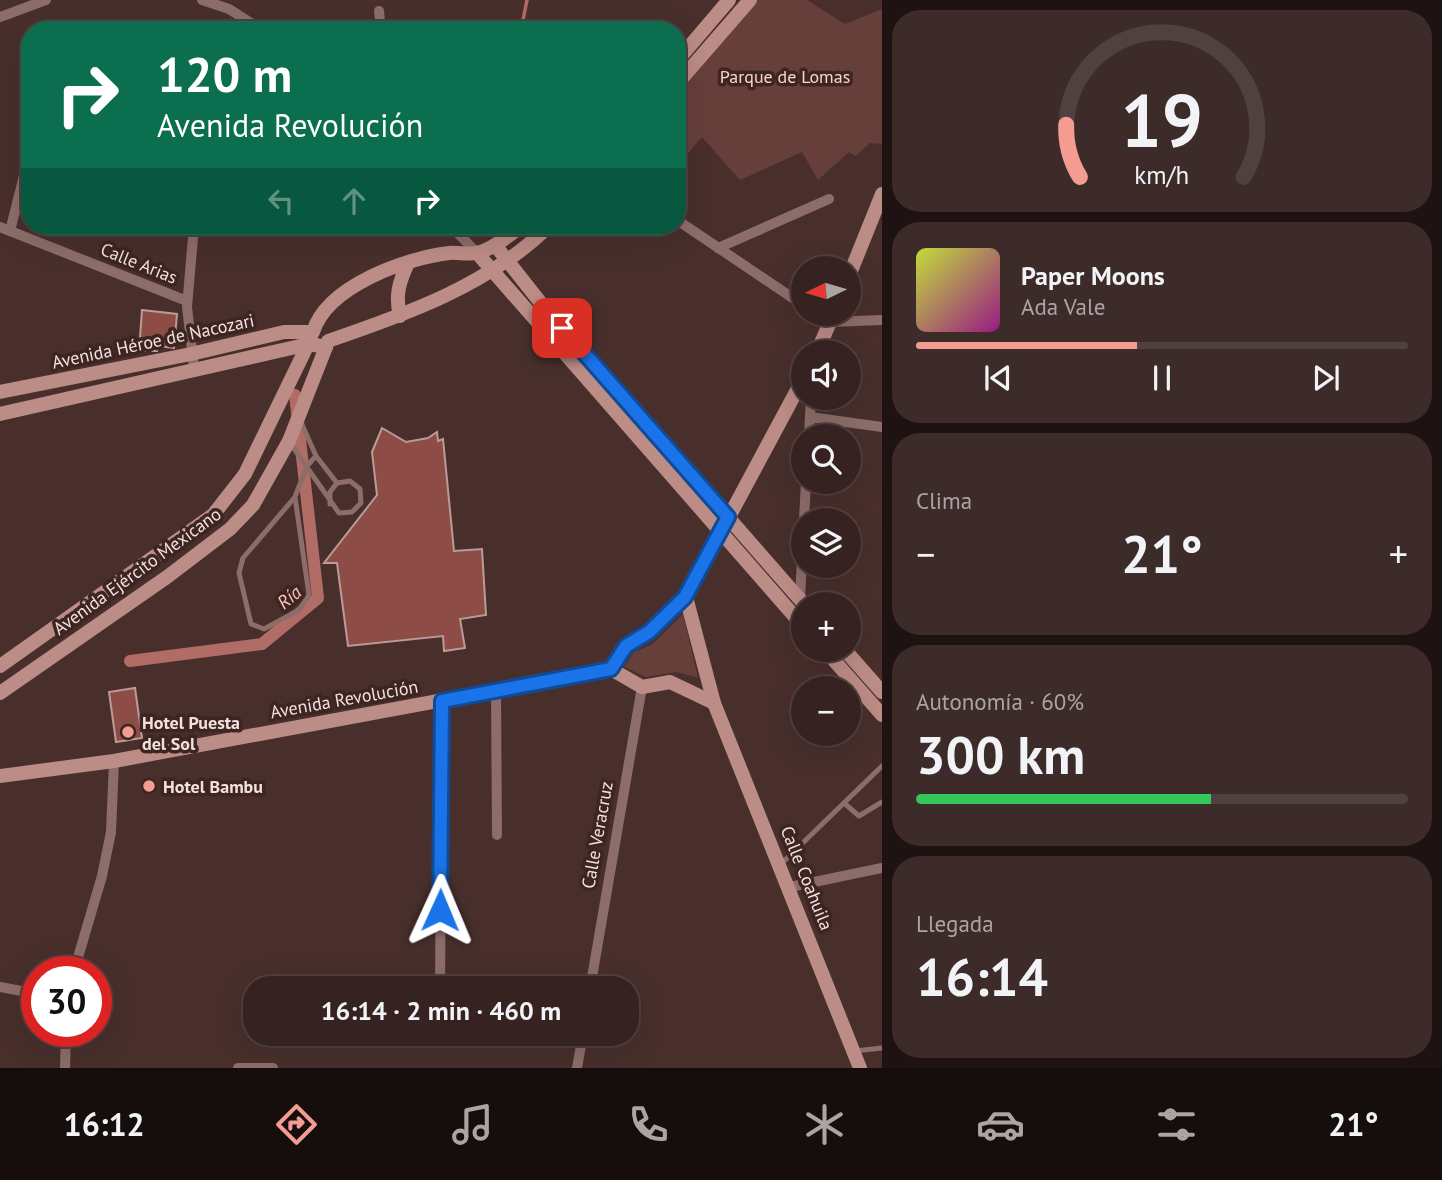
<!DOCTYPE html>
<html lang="es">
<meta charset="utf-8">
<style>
:root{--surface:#362321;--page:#3d2b2a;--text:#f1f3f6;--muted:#aaa4a5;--line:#50403f;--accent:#f59c92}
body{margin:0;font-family:"PT Sans",sans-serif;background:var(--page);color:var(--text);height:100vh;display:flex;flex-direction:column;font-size:26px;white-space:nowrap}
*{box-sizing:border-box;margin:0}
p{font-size:23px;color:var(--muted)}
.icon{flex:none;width:38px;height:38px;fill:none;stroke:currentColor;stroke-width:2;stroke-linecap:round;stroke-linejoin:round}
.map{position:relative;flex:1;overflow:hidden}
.panel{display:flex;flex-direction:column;gap:10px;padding:10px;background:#1e1312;width:560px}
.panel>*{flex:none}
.hud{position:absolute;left:21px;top:21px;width:665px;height:214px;border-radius:28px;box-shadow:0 7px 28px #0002,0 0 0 2px var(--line);background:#0b6e4f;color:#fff;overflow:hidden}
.needle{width:46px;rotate:265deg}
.buttons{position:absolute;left:791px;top:256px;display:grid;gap:14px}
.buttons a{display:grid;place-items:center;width:70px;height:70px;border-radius:50%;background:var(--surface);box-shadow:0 7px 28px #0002,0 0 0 2px var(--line);font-size:35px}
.speed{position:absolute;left:21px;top:956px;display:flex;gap:14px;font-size:35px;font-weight:700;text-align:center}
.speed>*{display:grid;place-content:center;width:91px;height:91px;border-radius:50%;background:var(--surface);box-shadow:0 7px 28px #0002,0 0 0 2px var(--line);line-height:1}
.speed .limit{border:10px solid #d22;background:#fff;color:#111}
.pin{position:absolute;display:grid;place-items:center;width:60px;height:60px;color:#fff;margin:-30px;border-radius:14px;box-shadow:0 4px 10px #0006}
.me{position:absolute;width:77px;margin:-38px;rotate:1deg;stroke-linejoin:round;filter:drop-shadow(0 0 5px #0008)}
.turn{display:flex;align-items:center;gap:24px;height:147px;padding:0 21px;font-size:32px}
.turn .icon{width:91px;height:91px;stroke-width:2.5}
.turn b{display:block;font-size:49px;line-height:60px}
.lanes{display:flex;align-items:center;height:66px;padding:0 21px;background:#0003;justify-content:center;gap:35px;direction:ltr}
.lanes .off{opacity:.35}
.big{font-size:52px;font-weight:600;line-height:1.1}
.panel .tile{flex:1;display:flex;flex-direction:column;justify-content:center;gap:10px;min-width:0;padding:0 24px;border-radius:28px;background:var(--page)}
.panel .dial{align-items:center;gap:0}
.dial svg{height:182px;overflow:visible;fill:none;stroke:var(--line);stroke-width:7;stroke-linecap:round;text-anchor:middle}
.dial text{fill:var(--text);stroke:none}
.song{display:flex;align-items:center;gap:21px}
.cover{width:84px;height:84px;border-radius:10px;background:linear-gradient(135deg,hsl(70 70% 55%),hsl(310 70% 35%))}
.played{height:7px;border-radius:4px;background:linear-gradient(90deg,var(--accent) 45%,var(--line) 45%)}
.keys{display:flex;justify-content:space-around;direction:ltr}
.heat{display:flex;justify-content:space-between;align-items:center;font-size:38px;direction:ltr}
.charge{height:10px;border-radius:5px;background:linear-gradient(90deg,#34c759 60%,var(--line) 0)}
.trip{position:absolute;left:243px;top:976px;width:396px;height:70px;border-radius:28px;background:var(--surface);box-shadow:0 7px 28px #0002,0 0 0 2px var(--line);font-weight:600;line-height:70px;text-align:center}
.dock{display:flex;height:112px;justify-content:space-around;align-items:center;background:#160e0d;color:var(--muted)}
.dock .icon{width:49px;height:49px}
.dock .on{color:var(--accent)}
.dock b{font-size:32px;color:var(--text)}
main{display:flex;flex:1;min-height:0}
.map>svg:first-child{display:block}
.green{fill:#663f3b}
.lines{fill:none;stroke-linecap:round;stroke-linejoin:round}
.stream{stroke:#b16d65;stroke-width:3.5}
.canal{stroke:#b16d65;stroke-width:12}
.building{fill:#8d4d46;stroke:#ba9b97;stroke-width:2}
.lane{stroke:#8c6d69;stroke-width:5}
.street{stroke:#8c6d69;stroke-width:10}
.secondary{stroke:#bc8c86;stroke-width:14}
.route-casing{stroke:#114b97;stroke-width:18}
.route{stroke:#1a73e8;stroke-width:12}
.poi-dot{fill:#f59c92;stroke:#3d2522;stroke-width:2.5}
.labels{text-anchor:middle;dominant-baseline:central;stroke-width:7;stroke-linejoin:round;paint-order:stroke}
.park-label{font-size:18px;fill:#fbd2cc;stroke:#3d2522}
.street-label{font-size:18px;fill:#f2e1df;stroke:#3d2522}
.poi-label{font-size:18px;font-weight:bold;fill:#f2e1df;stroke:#3d2522;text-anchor:start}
.water-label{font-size:19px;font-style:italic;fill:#fdc1b9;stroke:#3d2522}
</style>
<main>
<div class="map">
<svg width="882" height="1068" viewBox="0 0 882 1068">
<rect width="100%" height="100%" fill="#482f2c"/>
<g class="green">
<polygon points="750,0 807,0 845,24 882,9 882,144 870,143 856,156 849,152 818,180 802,152 740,180 702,137 679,164 677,162 677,84"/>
<polygon points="683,614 698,678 677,672 646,677 624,667 634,652 653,644"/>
</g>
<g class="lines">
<polyline class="stream" points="521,30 527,0"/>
<polyline class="canal" points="130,661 262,644 318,598 295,395"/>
</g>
<g class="building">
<polygon points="142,310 177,314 174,348 158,346 157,351 139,351"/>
<polygon points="382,428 406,442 428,438 437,432 438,441 443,439 454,551 482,549 486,615 460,619 465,648 444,651 443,636 348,646 337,563 324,563 377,495 372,452"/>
<polygon points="135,688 142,738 116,742 109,692"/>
</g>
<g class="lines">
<g class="lane">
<polyline points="300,420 316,456 337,483"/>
<polyline points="290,443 339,513 352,512 361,503 360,489 350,481 337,483 330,492 330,504"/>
<polyline points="295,497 309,595 299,610 264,629 251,624 239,573 243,558 295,497 307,466 316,456"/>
<polyline points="844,803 859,816 882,802"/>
<polyline points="781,864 882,766"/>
<polyline points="855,1051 882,1048"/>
</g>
<g class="street">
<polyline points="202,0 229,9 262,30"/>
<polyline points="379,11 381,30"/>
<polyline points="0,17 46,0"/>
<polyline points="677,220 803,305"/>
<polyline points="194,226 187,307 194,368"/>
<polyline points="451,226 477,253"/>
<polyline points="0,227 187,301"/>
<polyline points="10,231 30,152"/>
<polyline points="718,248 829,199"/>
<polyline points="816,313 830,322 882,320"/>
<polyline points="810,417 882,427"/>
<polyline points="809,436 811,397"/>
<polyline points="804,520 806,481"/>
<polyline points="800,599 803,538"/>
<polyline points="496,691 497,835"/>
<polyline points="790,887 882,868"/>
<polyline points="74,971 102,876 111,832 114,761"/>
<polyline points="0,987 37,994"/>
<polyline points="440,989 442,701"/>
<polyline points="590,989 642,687"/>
<polyline points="65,1068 66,1031"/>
<polyline points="238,1068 273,1068"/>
<polyline points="577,1068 583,1034"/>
</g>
<g class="secondary">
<polyline points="677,61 729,0"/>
<polyline points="677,84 750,0"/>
<polyline points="495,245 544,307 804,604"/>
<polyline points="477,253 803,626"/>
<polyline points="849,276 882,194"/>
<path d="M400 316C395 296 399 282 408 263"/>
<polyline points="817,352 834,313"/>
<path d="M0 392 191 354 284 332H313C327 286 406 258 449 253 458 252 467 255 476 253 492 250 509 235 522 226"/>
<path d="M0 414 309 344 326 347 328 341C407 314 489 285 549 226"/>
<polyline points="686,597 714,703 860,1068"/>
<polyline points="824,649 882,715"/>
<polyline points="844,649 882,692"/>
<polyline points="0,666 213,515 245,474 311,338"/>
<polyline points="611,669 642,687 670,682 714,703"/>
<polyline points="0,693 167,577 230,529 253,505 289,441 326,347"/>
<polyline points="0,776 114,761 611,669 626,646 649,632 686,597 803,379"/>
</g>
</g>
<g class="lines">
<defs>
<polyline id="route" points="440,910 442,701 611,669 626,646 649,632 685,597 728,517 562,328"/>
</defs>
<use href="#route" class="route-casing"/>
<use href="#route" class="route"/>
</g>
<g class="poi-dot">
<circle cx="128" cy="732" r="7"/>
<circle cx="149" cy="786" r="7"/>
</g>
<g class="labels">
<g class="park-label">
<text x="785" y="76">Parque de Lomas</text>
</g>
<g class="street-label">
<text transform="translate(139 263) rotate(22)">Calle Arias</text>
<text transform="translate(153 341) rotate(-12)">Avenida Héroe de Nacozari</text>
<text transform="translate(137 571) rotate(-36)">Avenida Ejército Mexicano</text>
<text transform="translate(344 699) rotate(-10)">Avenida Revolución</text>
<text transform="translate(597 835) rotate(-80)">Calle Veracruz</text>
<text transform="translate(807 878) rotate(68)">Calle Coahuila</text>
</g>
<g class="poi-label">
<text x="142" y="722">Hotel Puesta<tspan x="142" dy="21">del Sol</tspan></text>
<text x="163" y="786">Hotel Bambu</text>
</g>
<g class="water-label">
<text transform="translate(289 597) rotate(-40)">Ría</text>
</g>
</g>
</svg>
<div class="buttons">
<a><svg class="needle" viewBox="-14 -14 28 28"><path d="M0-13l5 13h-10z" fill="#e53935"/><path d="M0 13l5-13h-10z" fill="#aaa4a5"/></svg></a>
<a><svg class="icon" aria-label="sound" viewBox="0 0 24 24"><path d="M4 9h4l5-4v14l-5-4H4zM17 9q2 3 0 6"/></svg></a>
<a><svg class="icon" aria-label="search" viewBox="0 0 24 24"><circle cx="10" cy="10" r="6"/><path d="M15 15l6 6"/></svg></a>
<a><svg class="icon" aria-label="layers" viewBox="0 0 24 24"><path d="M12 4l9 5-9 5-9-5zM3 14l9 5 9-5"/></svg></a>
<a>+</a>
<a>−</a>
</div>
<div class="speed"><div class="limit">30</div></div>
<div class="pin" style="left:562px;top:328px;background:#d93025"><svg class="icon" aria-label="arrive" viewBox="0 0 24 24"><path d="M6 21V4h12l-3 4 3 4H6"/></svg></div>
<svg class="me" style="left:440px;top:910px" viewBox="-20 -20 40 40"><path d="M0-17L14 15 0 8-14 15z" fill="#1a73e8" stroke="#fff" stroke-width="4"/></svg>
<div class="trip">16:14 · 2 min · 460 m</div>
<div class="hud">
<div class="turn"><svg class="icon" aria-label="right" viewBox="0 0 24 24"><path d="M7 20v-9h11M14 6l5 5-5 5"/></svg><div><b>120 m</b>Avenida Revolución</div></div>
<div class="lanes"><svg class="icon off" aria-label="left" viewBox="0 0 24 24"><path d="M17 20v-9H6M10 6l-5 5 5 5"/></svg><svg class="icon off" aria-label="ahead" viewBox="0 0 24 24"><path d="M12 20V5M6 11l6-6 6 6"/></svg><svg class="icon" aria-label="right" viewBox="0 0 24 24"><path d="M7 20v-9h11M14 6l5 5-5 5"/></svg></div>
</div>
</div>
<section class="panel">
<div class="tile dial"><svg viewBox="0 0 100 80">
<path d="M14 69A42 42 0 1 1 86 69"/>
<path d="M14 69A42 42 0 0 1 8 46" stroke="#f59c92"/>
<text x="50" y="56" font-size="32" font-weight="700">19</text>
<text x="50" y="72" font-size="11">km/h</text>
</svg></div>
<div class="tile">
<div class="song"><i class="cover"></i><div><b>Paper Moons</b><p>Ada Vale</p></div></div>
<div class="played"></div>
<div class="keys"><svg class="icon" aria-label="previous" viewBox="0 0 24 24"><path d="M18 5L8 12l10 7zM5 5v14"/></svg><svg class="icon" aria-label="pause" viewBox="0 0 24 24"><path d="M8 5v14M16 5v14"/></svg><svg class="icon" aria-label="next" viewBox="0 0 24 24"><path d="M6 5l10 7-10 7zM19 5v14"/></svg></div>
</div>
<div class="tile"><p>Clima</p>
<div class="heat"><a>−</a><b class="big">21°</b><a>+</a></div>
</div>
<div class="tile"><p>Autonomía · 60%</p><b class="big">300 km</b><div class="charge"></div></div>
<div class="tile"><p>Llegada</p><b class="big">16:14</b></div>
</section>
</main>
<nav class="dock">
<b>16:12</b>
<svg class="icon on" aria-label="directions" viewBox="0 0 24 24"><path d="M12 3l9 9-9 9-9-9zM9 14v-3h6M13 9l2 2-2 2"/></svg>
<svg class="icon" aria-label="music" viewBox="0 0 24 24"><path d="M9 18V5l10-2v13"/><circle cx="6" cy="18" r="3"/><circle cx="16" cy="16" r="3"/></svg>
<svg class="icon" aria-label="phone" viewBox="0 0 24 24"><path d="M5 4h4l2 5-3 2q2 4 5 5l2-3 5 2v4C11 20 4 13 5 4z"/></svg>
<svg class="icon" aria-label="climate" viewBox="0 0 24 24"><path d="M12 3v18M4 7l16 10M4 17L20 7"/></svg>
<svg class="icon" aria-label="car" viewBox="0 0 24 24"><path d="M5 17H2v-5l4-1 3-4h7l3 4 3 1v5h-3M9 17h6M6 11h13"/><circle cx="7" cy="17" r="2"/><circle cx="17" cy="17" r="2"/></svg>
<svg class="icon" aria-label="filters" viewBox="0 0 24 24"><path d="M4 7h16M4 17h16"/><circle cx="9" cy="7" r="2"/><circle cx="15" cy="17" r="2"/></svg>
<b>21°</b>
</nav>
